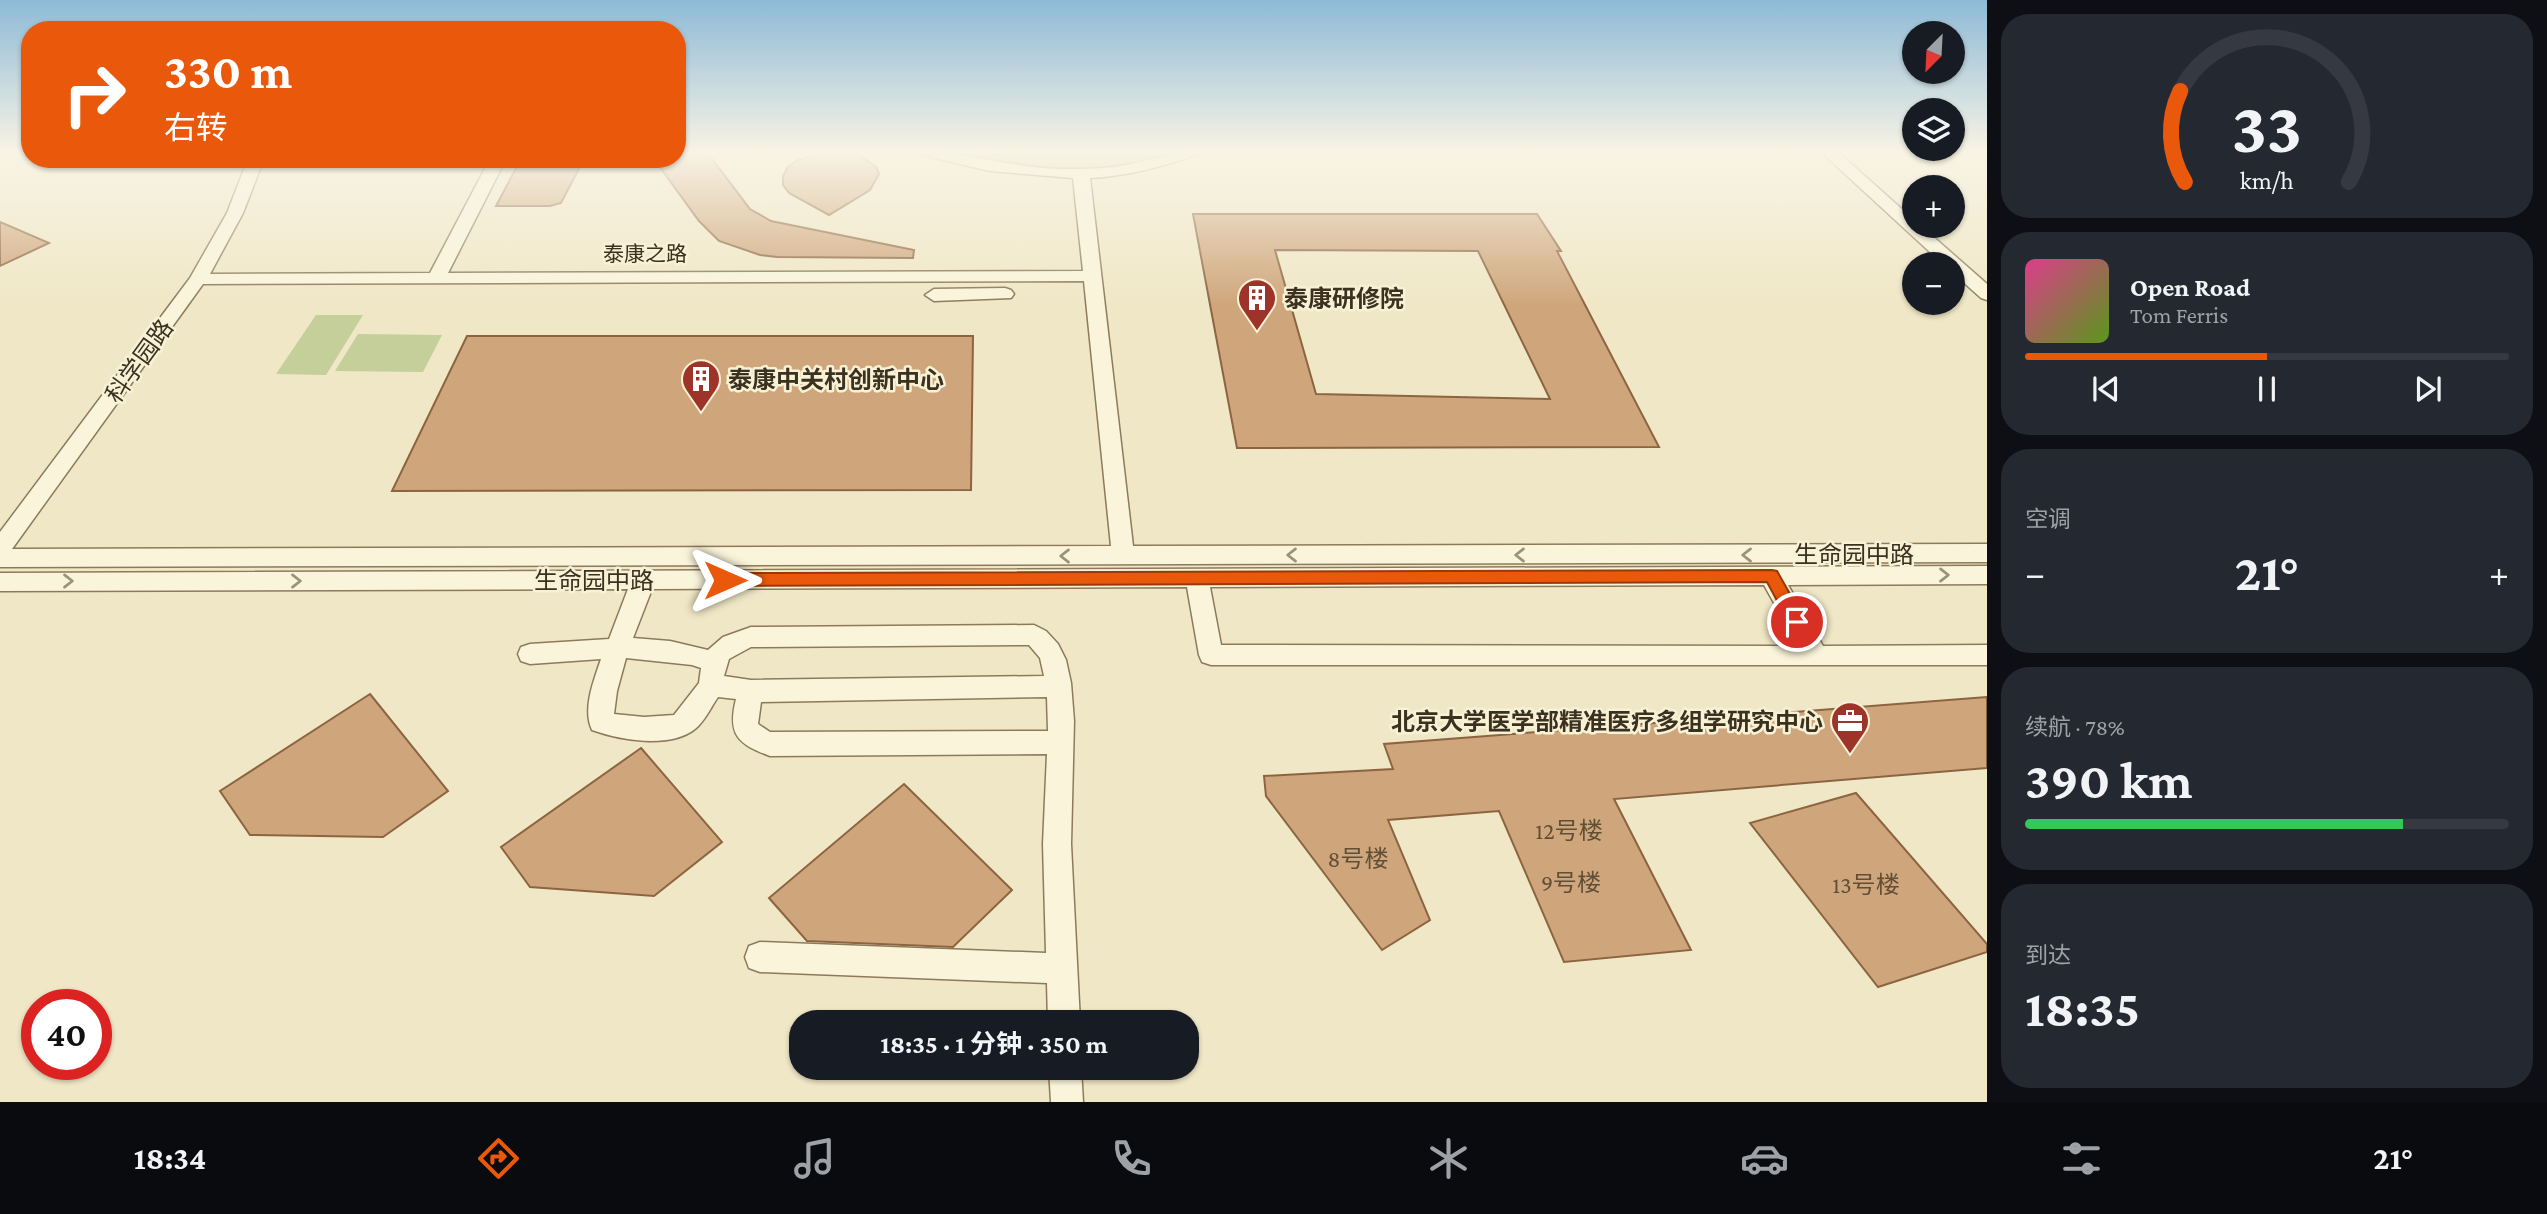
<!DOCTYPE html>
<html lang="zh">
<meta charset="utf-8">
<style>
:root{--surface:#171b24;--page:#242831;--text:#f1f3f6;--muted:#9ea1a6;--line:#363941;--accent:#ea580c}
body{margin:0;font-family:"Crimson Pro","Noto Sans SC",serif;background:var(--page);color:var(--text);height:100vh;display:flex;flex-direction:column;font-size:26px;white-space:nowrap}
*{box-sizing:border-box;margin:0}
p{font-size:23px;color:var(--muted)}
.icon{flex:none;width:38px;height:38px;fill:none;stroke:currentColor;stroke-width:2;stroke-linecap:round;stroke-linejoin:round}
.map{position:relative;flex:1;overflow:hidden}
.sheet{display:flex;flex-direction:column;gap:14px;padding:14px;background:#0d0f14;width:560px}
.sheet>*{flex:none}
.top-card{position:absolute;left:21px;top:21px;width:665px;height:147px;border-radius:28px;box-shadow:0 2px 5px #0004;background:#ea580c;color:#fff;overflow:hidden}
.needle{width:46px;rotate:204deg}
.buttons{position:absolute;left:1902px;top:21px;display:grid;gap:14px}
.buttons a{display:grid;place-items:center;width:63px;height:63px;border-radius:50%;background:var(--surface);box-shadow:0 2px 5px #0004;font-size:35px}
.speed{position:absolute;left:21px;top:989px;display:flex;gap:14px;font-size:35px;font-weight:700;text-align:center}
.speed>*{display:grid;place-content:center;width:91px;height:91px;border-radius:50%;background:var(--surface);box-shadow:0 2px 5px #0004;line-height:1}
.speed .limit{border:10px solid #d22;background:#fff;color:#111}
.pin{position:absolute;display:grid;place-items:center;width:60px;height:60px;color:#fff;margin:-30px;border:4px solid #fff;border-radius:50%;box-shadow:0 2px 7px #0007}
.me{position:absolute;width:77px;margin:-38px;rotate:90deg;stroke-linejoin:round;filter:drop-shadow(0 0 5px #0008)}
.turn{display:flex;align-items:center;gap:24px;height:147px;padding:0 28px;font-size:32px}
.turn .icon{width:91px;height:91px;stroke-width:2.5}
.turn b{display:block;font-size:49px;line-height:60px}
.big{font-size:52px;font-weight:700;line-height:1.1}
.sheet .card{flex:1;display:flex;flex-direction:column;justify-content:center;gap:10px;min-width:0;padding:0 24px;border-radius:28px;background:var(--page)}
.sheet .dial{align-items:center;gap:0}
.dial svg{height:182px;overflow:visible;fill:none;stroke:var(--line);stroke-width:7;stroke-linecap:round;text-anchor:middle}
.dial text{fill:var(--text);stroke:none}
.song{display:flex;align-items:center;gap:21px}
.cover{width:84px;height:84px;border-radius:10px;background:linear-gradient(135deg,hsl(330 70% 55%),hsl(90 70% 35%))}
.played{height:7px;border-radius:4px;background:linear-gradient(90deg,var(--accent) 50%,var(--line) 50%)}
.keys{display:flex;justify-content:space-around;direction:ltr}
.heat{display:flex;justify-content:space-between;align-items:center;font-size:38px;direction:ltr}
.charge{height:10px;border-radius:5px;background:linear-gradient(90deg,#34c759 78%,var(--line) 0)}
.trip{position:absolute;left:789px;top:1010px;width:410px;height:70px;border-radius:28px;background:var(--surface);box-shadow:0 2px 5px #0004;font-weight:700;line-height:70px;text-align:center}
.tab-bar{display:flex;height:112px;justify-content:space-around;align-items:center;background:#090b0e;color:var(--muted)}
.tab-bar .icon{width:49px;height:49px}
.tab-bar .on{color:var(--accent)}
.tab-bar b{font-size:32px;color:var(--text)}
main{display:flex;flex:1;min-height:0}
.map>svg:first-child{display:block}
.green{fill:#c4cf99}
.building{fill:#cfa67b;stroke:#8c6540;stroke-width:2;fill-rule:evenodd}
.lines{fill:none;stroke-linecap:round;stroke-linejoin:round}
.minor-casing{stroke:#8c7a5b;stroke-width:3}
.minor{fill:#faf4da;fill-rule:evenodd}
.oneway{stroke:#9b927c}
.route{fill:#ea580c;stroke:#983908;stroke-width:2}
.labels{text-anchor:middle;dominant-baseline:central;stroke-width:5;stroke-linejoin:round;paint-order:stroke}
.far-street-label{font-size:21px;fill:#3c301f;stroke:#f7f1d6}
.poi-label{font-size:24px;font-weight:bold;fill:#3c301f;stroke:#f7f1d6;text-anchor:start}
.street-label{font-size:24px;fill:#3c301f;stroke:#f7f1d6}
.near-number-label{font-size:24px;fill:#614e36}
</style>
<main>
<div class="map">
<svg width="1987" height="1102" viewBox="0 0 1987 1102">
<rect width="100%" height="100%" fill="#f0e7c6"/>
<g class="green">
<path d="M924 151H1192C1116 184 1002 173 924 151Z"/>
<polygon points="316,315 363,315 326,375 276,374"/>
<polygon points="358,334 442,335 423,372 335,371"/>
</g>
<g class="building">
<polygon points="677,151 706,151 750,209 771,221 914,250 913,258 777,257 760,255 719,241 699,221 654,159 677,159"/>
<polygon points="828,152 859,155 876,167 879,174 870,190 829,215 789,193 783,185 783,176 788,167 798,160"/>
<polygon points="521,159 584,159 561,203 550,206 496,206"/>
<path d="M1193 214H1537L1561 251H1557L1659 447 1237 448ZM1275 250 1478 251 1550 399 1316 394Z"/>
<polygon points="0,222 49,243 0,266"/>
<polygon points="467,336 973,336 971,490 392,491"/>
<polygon points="370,694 448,791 383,837 250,835 220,791"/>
<polygon points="1987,697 1987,768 1614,799 1691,950 1564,962 1499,811 1388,820 1430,920 1382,950 1266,796 1264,776 1393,769 1384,744"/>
<polygon points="641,748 722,842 654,896 530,887 501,847"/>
<polygon points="904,784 1012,890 953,947 807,941 769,898"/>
<polygon points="1856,793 1987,944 1987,952 1878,987 1750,823"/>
</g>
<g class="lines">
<defs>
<g id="minor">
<path d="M916 151C965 151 1012 168 1061 169 1084 169 1108 169 1131 164 1155 159 1176 151 1200 151L1198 154C1162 167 1127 176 1090 178L1133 546 1987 544V562L0 567V532L190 278 227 213 248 159H264L243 213 210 274 430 273 490 159H506L448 273 1083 271 1073 178 990 171 918 154ZM1084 281 1111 546 12 549 203 284Z"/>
<polygon points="1820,151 1837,151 1914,220 1914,226 1921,226 1987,284 1987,300 1981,298 1953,273 1953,264 1943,264"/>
<polygon points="1005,288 1011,290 1014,294 1011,298 934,301 925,295 934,289"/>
<path d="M1987 566V584L1788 585 1823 646 1987 645V665H1211L1202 662 1199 655 1187 587 652 589 633 638 670 641 708 650 723 637 751 627 1034 625 1046 631 1058 644 1066 660 1071 683 1074 721 1071 844 1080 1022H1048L1047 983 760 972 749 968 745 957 749 946 760 942 1046 953 1043 844 1047 754 770 756C738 744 727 735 736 699L718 697C711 707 705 721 695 729 670 749 620 740 592 730 582 709 594 680 601 659L530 664 521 661 518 654 521 647 530 644 609 639 628 589 0 591V573ZM1764 585 1798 646 1221 645 1210 587ZM1029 645 1040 658 1044 676 751 680 724 676 729 659 751 647ZM626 658 692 665 701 668 699 683 674 715 644 717 614 714 617 691ZM1047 697 1048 731 770 732 758 724 761 702Z"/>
<polygon points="1049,1068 1081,1068 1083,1102 1051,1102"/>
</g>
</defs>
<use href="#minor" class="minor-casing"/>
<use href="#minor" class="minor"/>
</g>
<defs><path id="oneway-chevron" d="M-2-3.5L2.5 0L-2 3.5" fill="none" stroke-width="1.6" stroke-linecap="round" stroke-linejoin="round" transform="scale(1.75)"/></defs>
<g class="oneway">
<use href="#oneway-chevron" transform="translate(1292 555) rotate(180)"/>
<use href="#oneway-chevron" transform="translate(1520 555) rotate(180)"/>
<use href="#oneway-chevron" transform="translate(1747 555) rotate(180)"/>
<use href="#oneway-chevron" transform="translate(1065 556) rotate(-180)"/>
<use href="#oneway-chevron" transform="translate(1944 575)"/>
<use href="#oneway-chevron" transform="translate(68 581)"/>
<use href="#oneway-chevron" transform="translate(296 581)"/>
</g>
<linearGradient id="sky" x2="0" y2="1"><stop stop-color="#8ebad7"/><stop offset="0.5" stop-color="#f8f4e5"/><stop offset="1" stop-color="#f8f4e5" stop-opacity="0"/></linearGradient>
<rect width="1987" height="305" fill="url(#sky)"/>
<polygon class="route" points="1772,570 1777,571 1803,617 1805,622 1803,627 1791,627 1767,582 725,586 717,580 725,573"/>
<defs>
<symbol id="building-pin" viewBox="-11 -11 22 30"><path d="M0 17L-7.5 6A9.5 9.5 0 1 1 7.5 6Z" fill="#9e3329" stroke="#f7f1d6"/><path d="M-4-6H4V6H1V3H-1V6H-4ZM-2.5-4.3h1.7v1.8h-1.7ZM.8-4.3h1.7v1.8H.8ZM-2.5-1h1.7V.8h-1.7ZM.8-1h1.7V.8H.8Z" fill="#fff"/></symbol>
<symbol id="office-pin" viewBox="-11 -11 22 30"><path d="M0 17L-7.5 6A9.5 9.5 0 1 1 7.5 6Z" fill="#9e3329" stroke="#f7f1d6"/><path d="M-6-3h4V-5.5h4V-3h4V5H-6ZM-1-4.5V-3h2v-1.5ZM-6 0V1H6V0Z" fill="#fff"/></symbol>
</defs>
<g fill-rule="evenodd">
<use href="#building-pin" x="1235" y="276" width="44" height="60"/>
<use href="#building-pin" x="679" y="357" width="44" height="60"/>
<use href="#office-pin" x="1828" y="699" width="44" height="60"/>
</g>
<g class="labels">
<g class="far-street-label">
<text x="645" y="254">泰康之路</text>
</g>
<g class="poi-label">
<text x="1284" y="298">泰康研修院</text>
<text x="728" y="379">泰康中关村创新中心</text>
<text x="1823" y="721" text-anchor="end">北京大学医学部精准医疗多组学研究中心</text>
</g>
<g class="street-label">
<text transform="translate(139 361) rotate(-54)">科学园路</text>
<text x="1854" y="554">生命园中路</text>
<text x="594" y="580">生命园中路</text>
</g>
<g class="near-number-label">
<text x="1569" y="830">12号楼</text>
<text x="1358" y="858">8号楼</text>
<text x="1571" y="882">9号楼</text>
<text x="1866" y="884">13号楼</text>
</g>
</g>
</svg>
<div class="buttons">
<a><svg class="needle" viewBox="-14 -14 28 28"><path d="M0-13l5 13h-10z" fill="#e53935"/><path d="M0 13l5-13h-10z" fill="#9ea1a6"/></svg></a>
<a><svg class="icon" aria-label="layers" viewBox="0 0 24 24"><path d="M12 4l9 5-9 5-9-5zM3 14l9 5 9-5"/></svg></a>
<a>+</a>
<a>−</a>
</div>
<div class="speed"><div class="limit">40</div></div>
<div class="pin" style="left:1797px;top:622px;background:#d93025"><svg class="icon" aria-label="arrive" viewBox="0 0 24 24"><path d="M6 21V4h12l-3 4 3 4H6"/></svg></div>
<svg class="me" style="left:725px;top:580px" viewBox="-20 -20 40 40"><path d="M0-17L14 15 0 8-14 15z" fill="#ea580c" stroke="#fff" stroke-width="4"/></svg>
<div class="trip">18:35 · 1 分钟 · 350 m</div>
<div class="top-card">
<div class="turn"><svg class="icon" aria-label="right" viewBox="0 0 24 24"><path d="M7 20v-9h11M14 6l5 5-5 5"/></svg><div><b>330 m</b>右转</div></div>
</div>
</div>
<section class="sheet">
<div class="card dial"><svg viewBox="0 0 100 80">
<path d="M14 69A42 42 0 1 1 86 69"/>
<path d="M14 69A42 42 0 0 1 12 29" stroke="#ea580c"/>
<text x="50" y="56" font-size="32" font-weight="700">33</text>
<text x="50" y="72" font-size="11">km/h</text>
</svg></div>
<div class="card">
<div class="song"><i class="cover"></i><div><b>Open Road</b><p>Tom Ferris</p></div></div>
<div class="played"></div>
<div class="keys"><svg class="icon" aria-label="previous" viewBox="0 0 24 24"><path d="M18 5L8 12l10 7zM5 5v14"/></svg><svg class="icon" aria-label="pause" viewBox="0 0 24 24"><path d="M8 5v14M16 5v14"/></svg><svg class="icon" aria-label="next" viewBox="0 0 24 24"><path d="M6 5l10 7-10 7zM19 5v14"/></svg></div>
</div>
<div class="card"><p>空调</p>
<div class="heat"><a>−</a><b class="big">21°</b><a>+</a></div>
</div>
<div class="card"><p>续航 · 78%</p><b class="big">390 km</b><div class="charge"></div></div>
<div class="card"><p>到达</p><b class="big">18:35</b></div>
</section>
</main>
<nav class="tab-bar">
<b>18:34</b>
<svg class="icon on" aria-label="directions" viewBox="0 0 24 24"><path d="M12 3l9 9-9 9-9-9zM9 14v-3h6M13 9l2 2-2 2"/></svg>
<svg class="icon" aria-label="music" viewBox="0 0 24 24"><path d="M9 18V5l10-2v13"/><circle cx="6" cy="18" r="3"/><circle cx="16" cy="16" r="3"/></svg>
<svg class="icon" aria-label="phone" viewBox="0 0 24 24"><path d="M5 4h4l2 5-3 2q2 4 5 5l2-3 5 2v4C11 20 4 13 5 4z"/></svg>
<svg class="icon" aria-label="climate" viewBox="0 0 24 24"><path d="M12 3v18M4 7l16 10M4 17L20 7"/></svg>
<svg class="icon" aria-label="car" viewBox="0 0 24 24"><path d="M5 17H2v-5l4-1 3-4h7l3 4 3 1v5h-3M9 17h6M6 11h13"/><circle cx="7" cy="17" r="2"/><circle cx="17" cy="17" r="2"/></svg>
<svg class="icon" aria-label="filters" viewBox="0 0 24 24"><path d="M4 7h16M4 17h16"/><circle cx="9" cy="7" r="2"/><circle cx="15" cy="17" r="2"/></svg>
<b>21°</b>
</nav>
